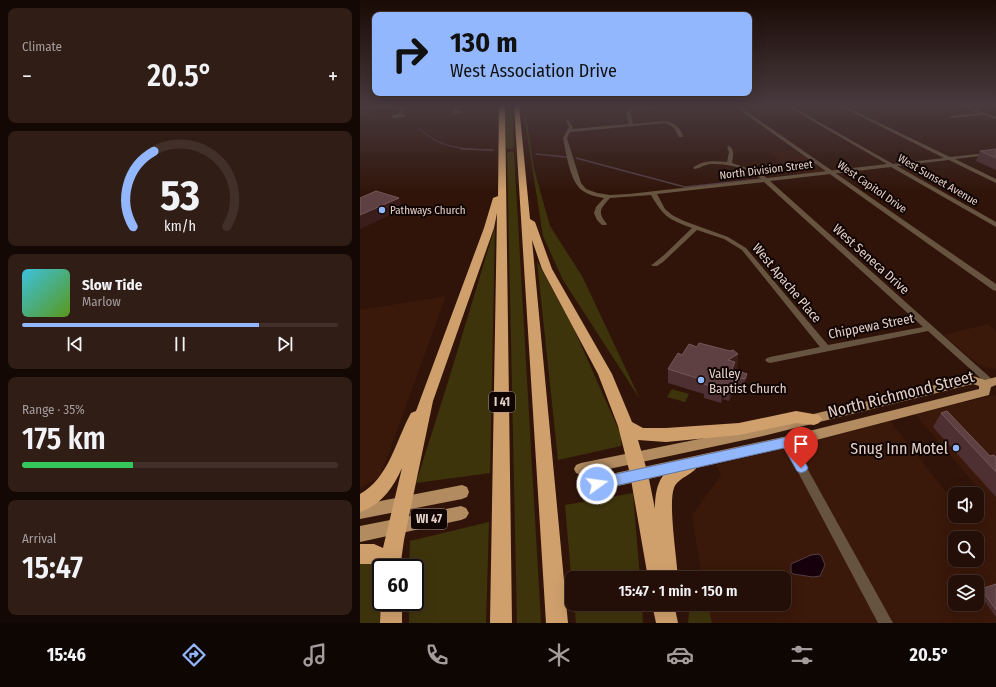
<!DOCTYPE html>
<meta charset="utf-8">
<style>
:root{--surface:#240f08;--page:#301d16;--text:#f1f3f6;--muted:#a39c9c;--line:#412f29;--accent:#93b7fd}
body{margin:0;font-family:"Fira Sans Condensed",sans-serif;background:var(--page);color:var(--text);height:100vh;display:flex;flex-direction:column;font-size:15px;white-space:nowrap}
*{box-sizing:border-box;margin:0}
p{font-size:13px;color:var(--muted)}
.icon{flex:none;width:22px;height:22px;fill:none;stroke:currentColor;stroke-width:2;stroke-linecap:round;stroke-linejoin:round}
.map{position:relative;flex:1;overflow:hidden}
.sheet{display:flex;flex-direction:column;gap:8px;padding:8px;background:#140804;width:360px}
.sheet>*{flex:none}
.guide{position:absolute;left:12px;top:12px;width:380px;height:84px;border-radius:8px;box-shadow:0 4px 16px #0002,0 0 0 1px var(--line);background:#93b7fd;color:#111;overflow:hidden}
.controls{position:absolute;left:588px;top:487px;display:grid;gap:8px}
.controls a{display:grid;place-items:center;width:36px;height:36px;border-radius:8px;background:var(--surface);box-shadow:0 4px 16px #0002,0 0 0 1px var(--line);font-size:20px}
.speed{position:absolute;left:12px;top:559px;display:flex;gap:8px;font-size:20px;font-weight:700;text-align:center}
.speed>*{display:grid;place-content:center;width:52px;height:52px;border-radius:50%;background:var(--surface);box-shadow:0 4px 16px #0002,0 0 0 1px var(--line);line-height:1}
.speed .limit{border:2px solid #111;border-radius:6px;background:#fff;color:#111}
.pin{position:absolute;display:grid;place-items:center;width:34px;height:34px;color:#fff;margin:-41px -17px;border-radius:50% 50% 50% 0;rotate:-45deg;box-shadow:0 0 4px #0007}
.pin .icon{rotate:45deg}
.me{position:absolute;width:44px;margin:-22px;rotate:76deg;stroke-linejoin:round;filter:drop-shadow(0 0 3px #0008)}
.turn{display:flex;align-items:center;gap:14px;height:84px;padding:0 12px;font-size:18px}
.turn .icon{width:52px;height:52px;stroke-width:2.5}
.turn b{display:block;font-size:28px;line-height:34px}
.big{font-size:30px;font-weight:600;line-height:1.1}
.sheet .card{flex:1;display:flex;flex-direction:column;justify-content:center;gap:6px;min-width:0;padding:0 14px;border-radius:8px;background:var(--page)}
.sheet .dial{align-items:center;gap:0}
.dial svg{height:104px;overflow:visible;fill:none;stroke:var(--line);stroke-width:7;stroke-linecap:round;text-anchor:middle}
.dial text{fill:var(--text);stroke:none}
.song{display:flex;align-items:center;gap:12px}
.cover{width:48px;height:48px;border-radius:6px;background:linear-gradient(135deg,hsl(190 70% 55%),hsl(90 70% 35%))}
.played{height:4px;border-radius:2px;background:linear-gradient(90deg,var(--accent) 75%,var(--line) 75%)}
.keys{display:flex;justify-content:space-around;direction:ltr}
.heat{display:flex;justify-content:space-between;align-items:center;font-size:22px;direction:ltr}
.charge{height:6px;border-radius:3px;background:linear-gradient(90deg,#34c759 35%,var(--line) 0)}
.trip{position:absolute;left:205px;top:571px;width:226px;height:40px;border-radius:8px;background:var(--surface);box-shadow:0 4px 16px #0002,0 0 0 1px var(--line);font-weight:600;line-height:40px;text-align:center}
.dock{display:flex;height:64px;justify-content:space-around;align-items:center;background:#0e0603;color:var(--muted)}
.dock .icon{width:28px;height:28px}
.dock .active{color:var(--accent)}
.dock b{font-size:18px;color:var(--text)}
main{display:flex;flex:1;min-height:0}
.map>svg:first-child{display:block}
.built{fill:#3a180a;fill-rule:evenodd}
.green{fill:#3e340c}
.water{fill:#16000b;stroke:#543e44}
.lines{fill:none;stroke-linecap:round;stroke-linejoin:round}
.stream-far1{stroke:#543e44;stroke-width:1}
.stream{stroke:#543e44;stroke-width:1.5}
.minor{fill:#675440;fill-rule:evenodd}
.tertiary{fill:#675440;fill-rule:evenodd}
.primary{fill:#b28b60;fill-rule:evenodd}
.motorway{fill:#d0a06c;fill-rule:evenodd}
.wall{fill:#4e2f32}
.shaded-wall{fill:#3b1d1b}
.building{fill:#5e4043;stroke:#735758}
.route{fill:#93b7fd;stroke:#6077a4}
.poi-dot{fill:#93b7fd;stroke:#100502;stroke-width:1.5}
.labels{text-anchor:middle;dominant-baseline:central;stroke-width:4;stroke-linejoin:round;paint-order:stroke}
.far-street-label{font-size:11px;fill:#e4d0c9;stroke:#100502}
.far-poi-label{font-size:11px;fill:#e4d0c9;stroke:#100502;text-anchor:start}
.shield{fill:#100502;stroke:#a4938d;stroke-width:1}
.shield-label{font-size:12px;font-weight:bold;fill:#e4d0c9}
.street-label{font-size:13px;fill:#e4d0c9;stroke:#100502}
.poi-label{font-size:13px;fill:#e4d0c9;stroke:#100502;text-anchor:start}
.near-street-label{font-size:16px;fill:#e4d0c9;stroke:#100502}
.near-poi-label{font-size:16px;fill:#e4d0c9;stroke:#100502;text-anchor:end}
</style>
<main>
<section class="sheet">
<div class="card"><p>Climate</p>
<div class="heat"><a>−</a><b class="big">20.5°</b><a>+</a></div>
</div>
<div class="card dial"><svg viewBox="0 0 100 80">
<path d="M14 69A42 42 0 1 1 86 69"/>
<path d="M14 69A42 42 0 0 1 30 11" stroke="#93b7fd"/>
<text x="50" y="56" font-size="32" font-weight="700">53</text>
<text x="50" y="72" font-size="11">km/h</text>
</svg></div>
<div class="card">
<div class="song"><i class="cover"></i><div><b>Slow Tide</b><p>Marlow</p></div></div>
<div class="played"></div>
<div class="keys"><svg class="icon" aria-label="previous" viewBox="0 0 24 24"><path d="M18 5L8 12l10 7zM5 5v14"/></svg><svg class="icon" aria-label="pause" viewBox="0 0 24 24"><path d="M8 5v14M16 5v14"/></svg><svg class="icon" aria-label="next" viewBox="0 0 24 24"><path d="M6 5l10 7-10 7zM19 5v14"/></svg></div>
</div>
<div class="card"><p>Range · 35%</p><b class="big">175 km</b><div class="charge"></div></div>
<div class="card"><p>Arrival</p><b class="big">15:47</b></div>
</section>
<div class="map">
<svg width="636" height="623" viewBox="0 0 636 623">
<rect width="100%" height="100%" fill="#30140a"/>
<g class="built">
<polygon points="435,150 465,172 438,175 410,153"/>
<polygon points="86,296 20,477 0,488 0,310"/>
<polygon points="628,324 636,331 636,369 625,367 617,363 583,335"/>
<path d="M636 395V623H352L348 604H424V578H342L332 515 361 475 356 465 410 452 530 421 595 503V516H617V497L624 495 555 414ZM595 538H617V560H595ZM595 582H617V604H595Z"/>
</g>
<g class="green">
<polygon points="146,105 152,105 154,147 153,149 148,149 146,147"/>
<polygon points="164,115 166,115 174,169 190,226 222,276 280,399 203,280 183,236"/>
<polygon points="152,151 154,153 181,623 157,623 147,153"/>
<polygon points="135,227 130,473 56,483 88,382"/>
<polygon points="177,261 213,327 261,435 261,446 198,460"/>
<polygon points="312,389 329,394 325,402 307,397"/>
<polygon points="273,493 280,578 212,578 212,586 205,505"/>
<polygon points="129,522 126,623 49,623 49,602 55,602 55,568 49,568 50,541"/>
<path d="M0 559 17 565C25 582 21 605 20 623H0Z"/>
<polygon points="214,604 282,604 283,623 216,623"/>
<polygon points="330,604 348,604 352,623 328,623"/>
</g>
<polygon class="water" points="459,554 462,557 465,565 460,576 453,577 433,574 431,572 431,564 451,555"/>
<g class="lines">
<path class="stream-far1" d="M60 129C82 149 99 148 127 150"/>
<g class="stream">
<polyline points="101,149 133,150"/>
<polyline points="176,154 206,157"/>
<polyline points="216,158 325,187 400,179"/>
</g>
<g class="minor">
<polygon points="40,105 56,105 46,107 41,114 45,115 45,117 33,118 32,116 38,114 42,107 0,109 0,107"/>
<polygon points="94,105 98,105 97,110 103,111 103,113 91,114 93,111"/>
<polygon points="194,105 221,105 219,106 196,106"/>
<path d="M300 105H309L272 110 270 112 273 124 306 121C314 123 322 128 323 137H319L314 128 306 123 210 132 207 138 221 183 226 189 237 193 250 195 269 194 401 179C389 168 367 163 350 164 344 165 340 168 335 169L333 168C342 160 355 161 367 162L369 152 367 147 369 146C375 149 373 157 372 163L396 171 407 178 527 164 425 105H429L533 164 584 158 478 105H482L590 157 636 152V154L595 159 636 179V183L589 160 537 166 636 222V227L531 167 410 181 634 381 636 383 634 385 631 386 628 385 568 331 410 363 407 362 405 360 407 358 410 357 460 347 382 250 364 239 337 230 303 262 297 266H293L291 265 293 264 304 255 332 228C308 219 304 217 291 195L250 198C240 209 237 212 247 224L246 225H242L237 220 234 213 236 207 244 198C237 197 229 195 223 191 210 183 206 152 203 138L209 127 206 121 208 120 213 127 212 129 269 124 266 112 270 108ZM404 182 563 327 468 345 386 248 368 237 324 221 312 215 305 209 297 194Z"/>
<polygon points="599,105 603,105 636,117 636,119 623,115 590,118 591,116 619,113"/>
<polygon points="427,438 431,439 533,623 518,623 422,442 423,439"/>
</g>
<polygon class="tertiary" points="373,105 377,105 636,284 636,291 633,290"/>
<g class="primary">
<polygon points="613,376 625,380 636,377 636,385 631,387 629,395 437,445 223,494 218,492 216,487 218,482 223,480 437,434 619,389 619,386 613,384 403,436 221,475 216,473 214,469 216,465 221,463 403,426"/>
<polygon points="102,485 107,487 109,492 107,497 102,499 0,519 0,505"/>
<polygon points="101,506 106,508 109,513 106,518 101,520 0,542 0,526"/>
</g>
<g class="motorway">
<path d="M139 105H145L152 623H130L137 213 134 228 73 401 44 540 40 568H21V571L20 568 13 564H0V544H14L23 548 42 468C33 488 21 505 0 512V494C29 478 36 440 51 413L56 411 124 228 133 198 138 196Z"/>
<path d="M154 105H159L170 219 175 222 192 269 252 374 272 422 283 428H306L379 423 436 411 459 415 462 419 459 423 454 425 436 423 379 435 306 442 278 440 288 474 295 509C295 481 303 468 330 458L336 460 338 465C334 475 318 477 314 488 308 503 317 559 318 578H288L270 474 258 426 238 374 182 269 172 240 208 623H186Z"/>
<polygon points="21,600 21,602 42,602 42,623 20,623"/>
<polygon points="292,604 314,604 318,623 296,623"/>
</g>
</g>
<g class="wall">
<polygon points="636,149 636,170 616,161 620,151"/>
<polygon points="337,347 378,354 377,368 374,370 387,374 385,388 383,394 374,391 369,401 363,399 361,403 344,398 344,394 308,383 308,369 322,355"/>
<polygon points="581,413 630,456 636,457 636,497 573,427"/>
<polygon points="636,584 636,617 618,592 621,589"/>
</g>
<g class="shaded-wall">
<polygon points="39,198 43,209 0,229 0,215"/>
<polygon points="378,354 377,368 371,371 368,360"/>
<polygon points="387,374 385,388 383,394 385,379"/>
<polygon points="375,377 374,391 369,401 371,387"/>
<polygon points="364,385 363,399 361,403 362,389"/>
</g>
<g class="building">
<polygon points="636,149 636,158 620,151"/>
<polygon points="16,191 39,198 0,215 0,198"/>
<polygon points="339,343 370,351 373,350 378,354 368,360 375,362 372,369 387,374 385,379 375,377 371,387 364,385 362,389 344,384 346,381 308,369 318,353 322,355 329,344 337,347"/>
<polygon points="587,411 630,456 634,455 636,457 636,472 581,413"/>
<polygon points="636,584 636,610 621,589"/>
</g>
<linearGradient id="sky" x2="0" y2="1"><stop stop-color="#1a0b06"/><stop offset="0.55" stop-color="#483a3e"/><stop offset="1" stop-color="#483a3e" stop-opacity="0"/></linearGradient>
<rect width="636" height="192" fill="url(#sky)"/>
<polygon class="route" points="427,437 431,439 446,464 448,468 446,471 441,473 437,471 424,448 237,490 233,488 231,484 233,480 237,478"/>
<g class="poi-dot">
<circle cx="22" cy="210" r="4"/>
<circle cx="341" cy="380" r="4"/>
<circle cx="596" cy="448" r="4"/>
</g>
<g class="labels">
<g class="far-street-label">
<text transform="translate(406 170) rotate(-7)">North Division Street</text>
<text transform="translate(578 180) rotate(30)">West Sunset Avenue</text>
<text transform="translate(512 187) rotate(35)">West Capitol Drive</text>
</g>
<g class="far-poi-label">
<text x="30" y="210">Pathways Church</text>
</g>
<g class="shield">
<rect x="129" y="392" width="26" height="20" rx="3"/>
<rect x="51" y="509" width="36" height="20" rx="3"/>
</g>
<g class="shield-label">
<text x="142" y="402">I 41</text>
<text x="69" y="519">WI 47</text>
</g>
<g class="street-label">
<text transform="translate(511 259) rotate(42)">West Seneca Drive</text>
<text transform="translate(427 283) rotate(50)">West Apache Place</text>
<text transform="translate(511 326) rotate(-11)">Chippewa Street</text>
</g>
<g class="poi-label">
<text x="349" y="373">Valley<tspan x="349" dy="15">Baptist Church</tspan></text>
</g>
<g class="near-street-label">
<text transform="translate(541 394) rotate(-14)">North Richmond Street</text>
</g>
<g class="near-poi-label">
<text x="588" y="448">Snug Inn Motel</text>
</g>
</g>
</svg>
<div class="controls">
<a><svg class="icon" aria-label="sound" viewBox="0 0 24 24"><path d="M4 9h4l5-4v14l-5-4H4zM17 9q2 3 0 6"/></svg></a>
<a><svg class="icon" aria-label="search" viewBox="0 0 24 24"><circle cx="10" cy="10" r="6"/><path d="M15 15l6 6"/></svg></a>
<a><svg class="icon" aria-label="layers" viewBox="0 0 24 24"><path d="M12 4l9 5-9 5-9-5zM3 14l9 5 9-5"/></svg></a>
</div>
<div class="speed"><div class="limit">60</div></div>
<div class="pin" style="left:441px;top:468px;background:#d93025"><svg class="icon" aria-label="arrive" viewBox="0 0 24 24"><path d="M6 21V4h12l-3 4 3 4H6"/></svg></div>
<svg class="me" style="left:237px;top:484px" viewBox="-20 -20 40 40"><circle r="17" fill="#93b7fd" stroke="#fff" stroke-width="3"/><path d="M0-11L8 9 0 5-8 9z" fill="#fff"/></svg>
<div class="trip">15:47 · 1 min · 150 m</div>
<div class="guide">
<div class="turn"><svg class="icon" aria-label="right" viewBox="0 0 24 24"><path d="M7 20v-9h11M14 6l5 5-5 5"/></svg><div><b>130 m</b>West Association Drive</div></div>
</div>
</div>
</main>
<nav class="dock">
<b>15:46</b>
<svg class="icon active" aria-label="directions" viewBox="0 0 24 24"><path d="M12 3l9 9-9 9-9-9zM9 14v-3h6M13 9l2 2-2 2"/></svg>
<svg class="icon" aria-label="music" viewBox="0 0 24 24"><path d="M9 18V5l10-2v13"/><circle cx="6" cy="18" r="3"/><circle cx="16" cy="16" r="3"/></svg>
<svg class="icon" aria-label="phone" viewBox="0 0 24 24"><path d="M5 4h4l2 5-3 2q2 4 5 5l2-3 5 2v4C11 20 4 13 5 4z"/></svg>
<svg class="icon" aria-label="climate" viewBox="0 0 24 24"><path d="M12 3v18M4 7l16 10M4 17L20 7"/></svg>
<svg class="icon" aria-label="car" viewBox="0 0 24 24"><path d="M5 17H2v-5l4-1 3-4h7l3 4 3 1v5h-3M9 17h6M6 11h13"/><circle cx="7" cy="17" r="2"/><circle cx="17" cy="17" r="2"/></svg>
<svg class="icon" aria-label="filters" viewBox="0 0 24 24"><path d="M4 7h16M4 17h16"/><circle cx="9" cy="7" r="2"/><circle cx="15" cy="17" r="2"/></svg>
<b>20.5°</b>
</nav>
